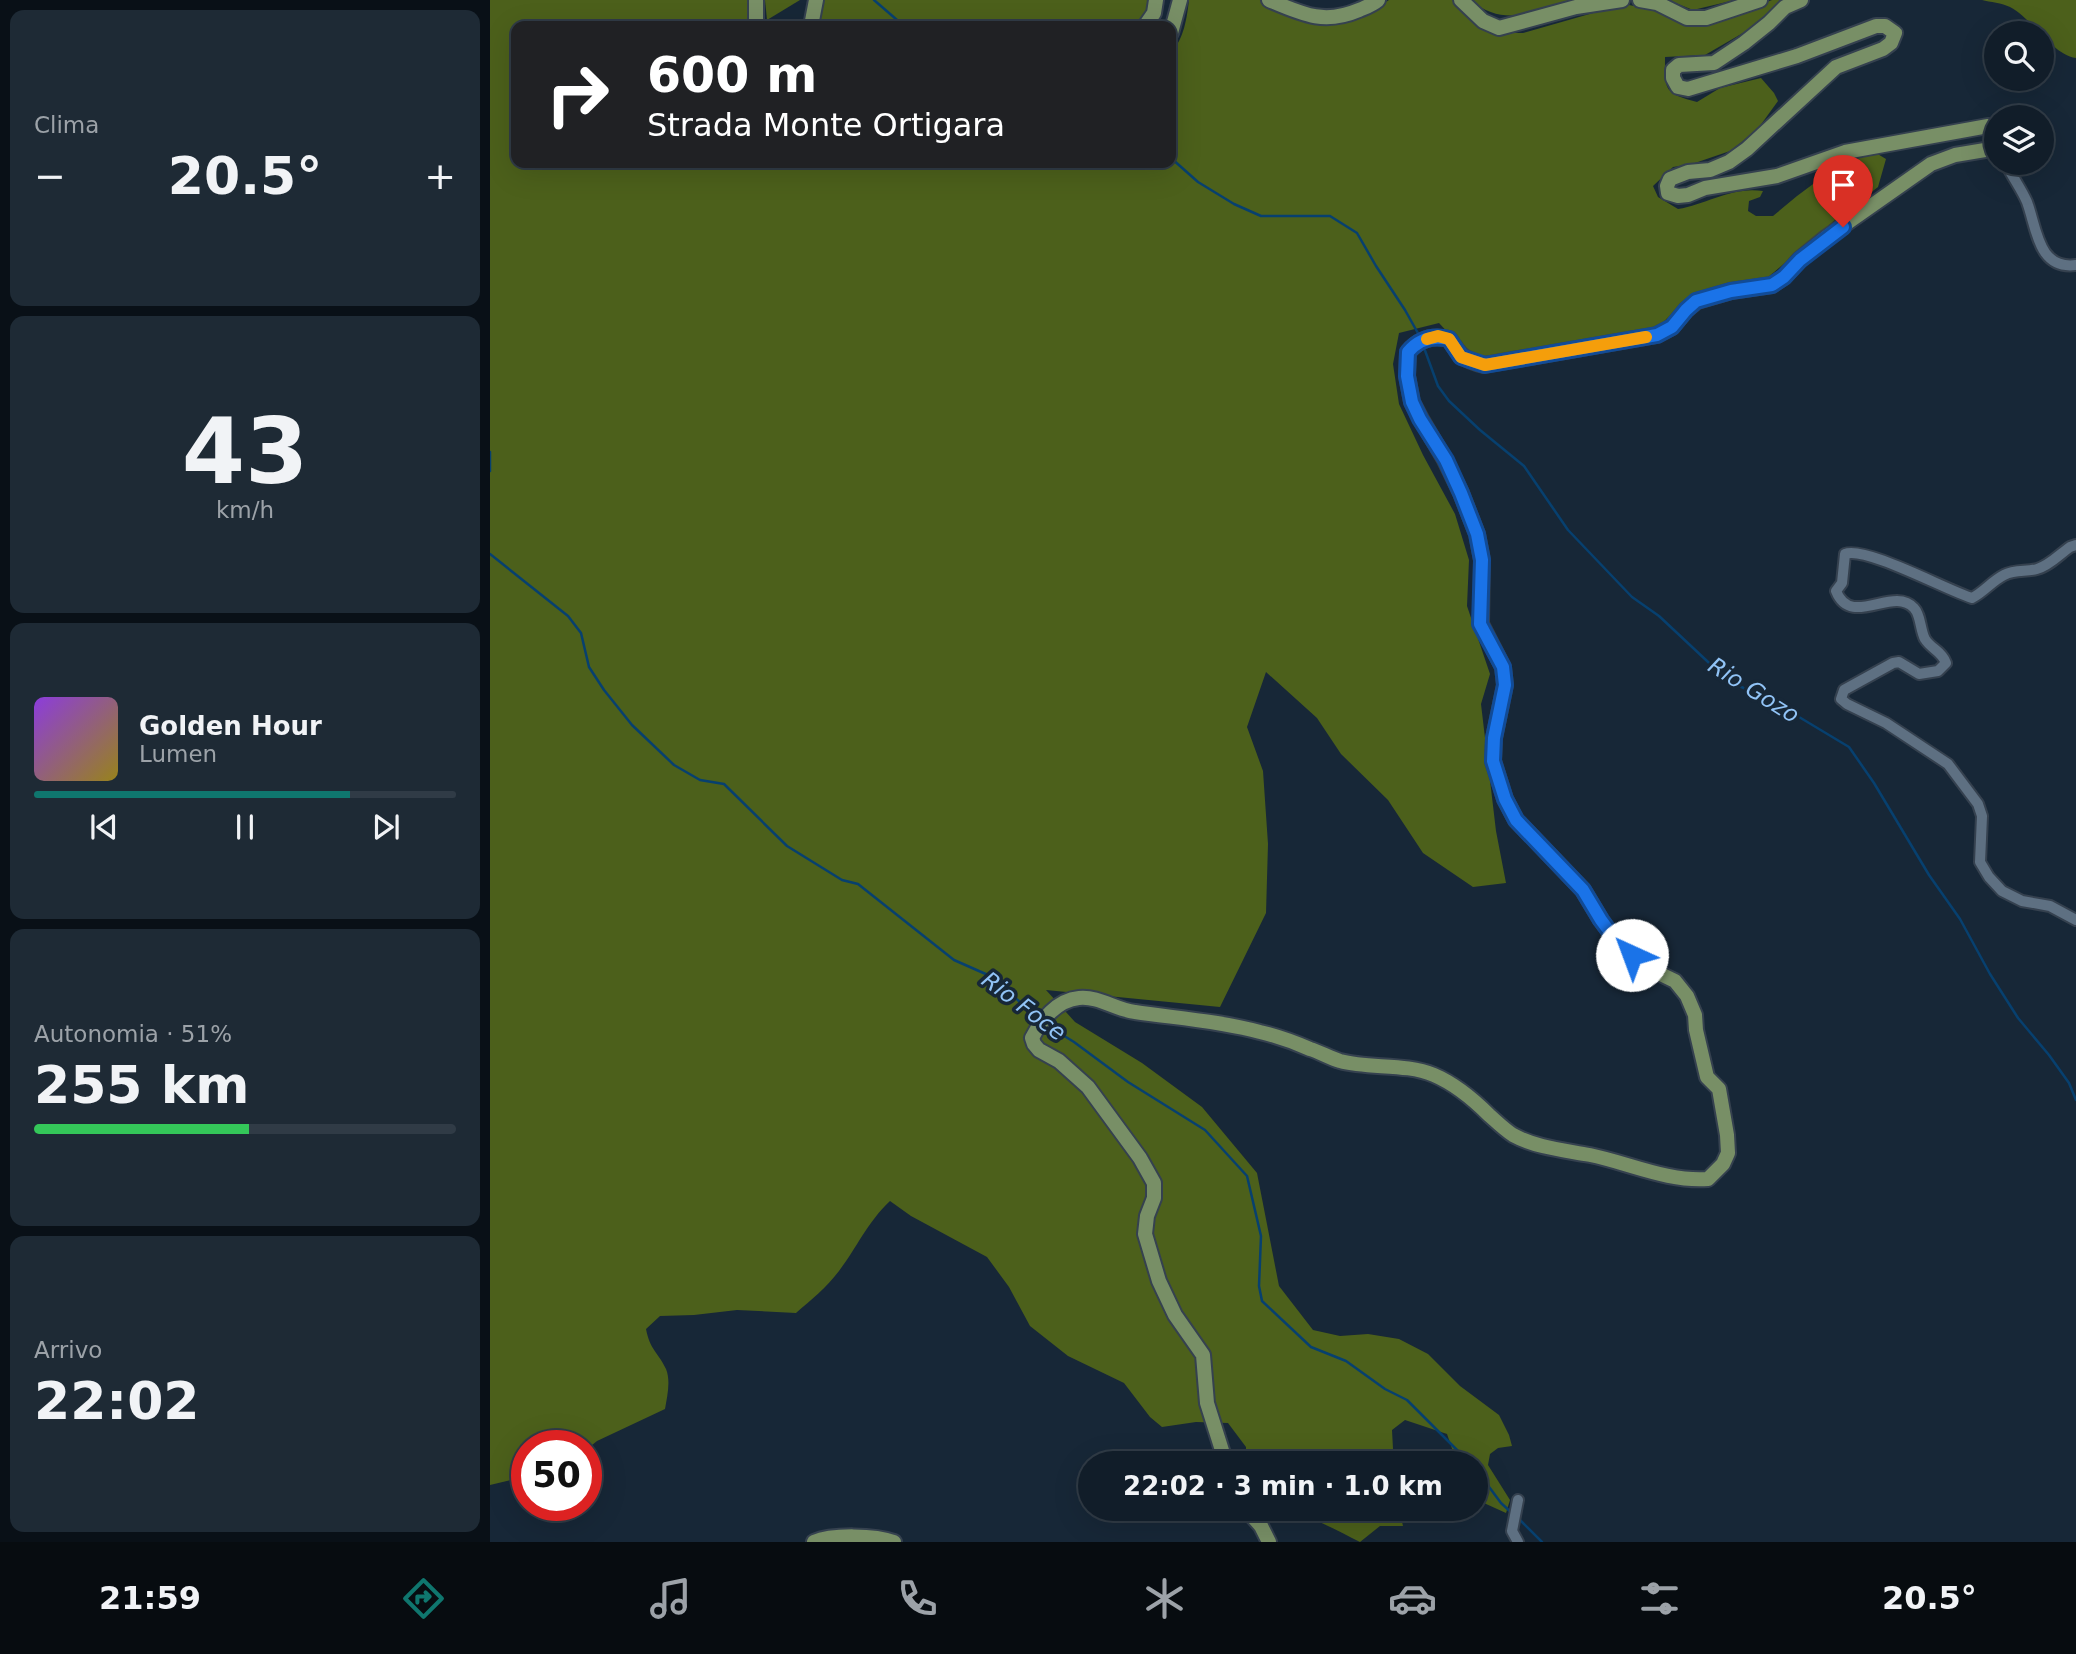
<!DOCTYPE html>
<html lang="it">
<meta charset="utf-8">
<style>
:root{--surface:#111d29;--page:#1e2a35;--text:#f1f3f6;--muted:#9ca2a8;--line:#303b46;--accent:#0f766e}
body{margin:0;font-family:"DejaVu Sans",sans-serif;background:var(--page);color:var(--text);height:100vh;display:flex;flex-direction:column;font-size:26px;white-space:nowrap}
*{box-sizing:border-box;margin:0}
p{font-size:23px;color:var(--muted)}
.icon{flex:none;width:38px;height:38px;fill:none;stroke:currentColor;stroke-width:2;stroke-linecap:round;stroke-linejoin:round}
.map{position:relative;flex:1;overflow:hidden}
.side{display:flex;flex-direction:column;gap:10px;padding:10px;background:#091017;width:490px}
.side>*{flex:none}
.banner{position:absolute;left:21px;top:21px;width:665px;height:147px;border-radius:14px;box-shadow:0 7px 28px #0002,0 0 0 2px var(--line);background:#202124;color:#fff;overflow:hidden}
.controls{position:absolute;left:1494px;top:21px;display:grid;gap:14px}
.controls a{display:grid;place-items:center;width:70px;height:70px;border-radius:50%;background:var(--surface);box-shadow:0 7px 28px #0002,0 0 0 2px var(--line);font-size:35px}
.speed{position:absolute;left:21px;top:1430px;display:flex;gap:14px;font-size:35px;font-weight:700;text-align:center}
.speed>*{display:grid;place-content:center;width:91px;height:91px;border-radius:50%;background:var(--surface);box-shadow:0 7px 28px #0002,0 0 0 2px var(--line);line-height:1}
.speed .limit{border:10px solid #d22;background:#fff;color:#111}
.pin{position:absolute;display:grid;place-items:center;width:60px;height:60px;color:#fff;margin:-72px -30px;border-radius:50% 50% 50% 0;rotate:-45deg;box-shadow:0 0 7px #0007}
.pin .icon{rotate:45deg}
.me{position:absolute;width:77px;margin:-38px;rotate:317deg;stroke-linejoin:round;filter:drop-shadow(0 0 5px #0008)}
.turn{display:flex;align-items:center;gap:24px;height:147px;padding:0 21px;font-size:32px}
.turn .icon{width:91px;height:91px;stroke-width:2.5}
.turn b{display:block;font-size:49px;line-height:60px}
.big{font-size:52px;font-weight:700;line-height:1.1}
.side .tile{flex:1;display:flex;flex-direction:column;justify-content:center;gap:10px;min-width:0;padding:0 24px;border-radius:14px;background:var(--page)}
.side .dial{align-items:center;gap:0}
.dial b{font-size:91px;line-height:1}
.song{display:flex;align-items:center;gap:21px}
.cover{width:84px;height:84px;border-radius:10px;background:linear-gradient(135deg,hsl(270 70% 55%),hsl(50 70% 35%))}
.played{height:7px;border-radius:4px;background:linear-gradient(90deg,var(--accent) 75%,var(--line) 75%)}
.keys{display:flex;justify-content:space-around;direction:ltr}
.heat{display:flex;justify-content:space-between;align-items:center;font-size:38px;direction:ltr}
.charge{height:10px;border-radius:5px;background:linear-gradient(90deg,#34c759 51%,var(--line) 0)}
.trip{position:absolute;left:588px;top:1451px;width:410px;height:70px;border-radius:35px;background:var(--surface);box-shadow:0 7px 28px #0002,0 0 0 2px var(--line);font-weight:700;line-height:70px;text-align:center}
.dock{display:flex;height:112px;justify-content:space-around;align-items:center;background:#070c10;color:var(--muted)}
.dock .icon{width:49px;height:49px}
.dock .current{color:var(--accent)}
.dock b{font-size:32px;color:var(--text)}
main{display:flex;flex:1;min-height:0}
.map>svg:first-child{display:block}
.forest{fill:#4c601b}
.lines{fill:none;stroke-linecap:round;stroke-linejoin:round}
.stream{stroke:#07406f;stroke-width:2.5}
.minor-casing{stroke:#35414f;stroke-width:14}
.major-casing{stroke:#35414f;stroke-width:18}
.minor{stroke:#5e7082;stroke-width:10}
.major{stroke:#788f66;stroke-width:14}
.route-casing{stroke:#114b97;stroke-width:18}
.route{stroke:#1a73e8;stroke-width:12}
.slow{stroke:#f59e0b;stroke-width:12}
.labels{text-anchor:middle;dominant-baseline:central;stroke-width:7;stroke-linejoin:round;paint-order:stroke}
.water-label{font-size:23px;font-style:italic;fill:#91c3f6;stroke:#172737}
</style>
<main>
<section class="side">
<div class="tile"><p>Clima</p>
<div class="heat"><a>−</a><b class="big">20.5°</b><a>+</a></div>
</div>
<div class="tile dial"><b>43</b><p>km/h</p></div>
<div class="tile">
<div class="song"><i class="cover"></i><div><b>Golden Hour</b><p>Lumen</p></div></div>
<div class="played"></div>
<div class="keys"><svg class="icon" aria-label="previous" viewBox="0 0 24 24"><path d="M18 5L8 12l10 7zM5 5v14"/></svg><svg class="icon" aria-label="pause" viewBox="0 0 24 24"><path d="M8 5v14M16 5v14"/></svg><svg class="icon" aria-label="next" viewBox="0 0 24 24"><path d="M6 5l10 7-10 7zM19 5v14"/></svg></div>
</div>
<div class="tile"><p>Autonomia · 51%</p><b class="big">255 km</b><div class="charge"></div></div>
<div class="tile"><p>Arrivo</p><b class="big">22:02</b></div>
</section>
<div class="map">
<svg width="1586" height="1542" viewBox="0 0 1586 1542">
<rect width="100%" height="100%" fill="#172737"/>
<g class="forest">
<path d="M0 0H262L261 26H26V163H681V52C694 40 697 17 699 0H770L806 15 885 9 899 0H965L1011 33H1033L1117 9 1139 5 1168 11 1194 24 1207 27 1226 22 1282 0H1298L1265 26 1215 55 1175 57C1175 90 1173 93 1207 102L1230 88 1271 78 1284 93 1288 101 1267 130 1240 151 1202 164 1183 167 1163 186 1168 197 1188 209C1217 204 1243 186 1273 191L1270 197 1259 201 1258 211 1266 216H1283L1307 196 1350 164 1386 153 1396 159 1388 187 1345 220 1276 279 1219 289 1187 309 1167 328 1141 334 1023 354 986 357 975 351 949 323 909 333 903 364 909 404 933 455 965 514 979 560 977 606 1000 674 991 704 1006 831 1016 883 983 887 933 853 898 800 851 754 827 718 776 672 757 727 773 771 778 844 776 913 730 1007 556 990 585 1022 652 1063 712 1107 767 1173 789 1286 823 1330 850 1336 878 1334 909 1339 938 1354 970 1386 1009 1415 1019 1435 1022 1446 1008 1448 1000 1454 998 1465 1020 1500 1016 1513 985 1499V1463H967L957 1434 915 1420 902 1430 903 1449 907 1463H756V1447L738 1423 706 1422 672 1427 660 1417 634 1383 578 1356 540 1326 519 1287 497 1257 421 1216 400 1201C376 1224 368 1246 349 1271 337 1287 321 1300 306 1313L247 1310 204 1315 170 1316 156 1329C160 1350 168 1352 176 1369 181 1381 177 1397 175 1409L107 1441 96 1450V1446H37V1476L0 1485Z"/>
<polygon points="275,0 310,0 277,20"/>
<polygon points="334,0 662,0 650,26 329,26 330,11"/>
<path d="M980 0H1081C1043 12 1015 28 980 0Z"/>
<polygon points="1178,0 1245,0 1203,10"/>
<path d="M1492 0H1586V58C1561 54 1542 18 1520 7 1512 3 1500 2 1492 0Z"/>
<path d="M774 1509H909L913 1526H890L870 1542C840 1527 810 1509 776 1511Z"/>
</g>
<g class="lines">
<g class="stream">
<polyline points="384,0 414,26"/>
<polyline points="681,158 708,182 744,204 771,216 840,216 867,233 886,266 915,310 929,335"/>
<polyline points="933,345 948,386 959,401 990,430 1034,466 1078,530 1142,597 1169,616 1233,676 1247,685 1284,702 1359,747 1384,783 1439,875 1470,919 1500,974 1528,1018 1559,1055 1579,1083 1586,1100"/>
<polyline points="0,452 0,471"/>
<polyline points="0,554 78,616 91,633 99,667 114,690 142,725 184,765 210,780 234,784 297,846 352,880 368,884 464,960 498,975 548,1017"/>
<polyline points="555,1024 584,1042 638,1082 715,1130 757,1176 771,1236 769,1286 772,1301 821,1347 856,1361 895,1389 917,1400 980,1463"/>
<polyline points="985,1468 1011,1503 1023,1514"/>
<polyline points="1028,1518 1052,1542"/>
</g>
<defs>
<g id="minor">
<path d="M1516 163C1522 177 1531 188 1537 202 1547 229 1548 270 1586 265"/>
<path d="M1586 545 1580 547C1570 554 1559 566 1547 569 1536 572 1525 569 1514 575 1502 581 1494 592 1482 598 1456 590 1376 546 1355 554L1352 583 1346 591C1361 629 1403 585 1424 608 1431 615 1430 630 1435 639 1441 649 1452 651 1456 663L1448 671 1429 674 1409 662 1403 663 1354 690 1351 699 1357 704 1396 723 1458 764 1488 804 1492 816 1490 862 1499 877 1512 891 1532 901 1560 906 1586 920"/>
<polyline points="1028,1542 1022,1531 1028,1500"/>
</g>
<g id="major">
<polyline points="266,0 266,26"/>
<path d="M779 0C812 14 834 25 869 10 876 7 882 5 888 0"/>
<polyline points="971,0 993,21 1009,28 1086,7 1132,0"/>
<polyline points="1150,0 1167,3 1197,18 1216,18 1270,0"/>
<polyline points="1311,0 1295,7 1279,23 1254,43 1224,63 1189,65 1183,70 1183,78 1188,87 1198,89 1307,56 1386,26 1395,26 1405,33 1401,43 1393,49 1346,67 1257,149 1239,162 1220,170 1198,172 1180,179 1177,186 1178,193 1188,196 1198,195 1215,188 1287,176 1355,152 1498,126 1507,130"/>
<polyline points="321,26 326,0"/>
<polyline points="655,26 664,13 666,0"/>
<polyline points="681,33 690,0"/>
<path d="M736 1463 717 1403 713 1355 685 1315 669 1281 655 1234 657 1216 664 1198V1183L650 1158 598 1087 569 1061 549 1050 544 1044 542 1038C551 1020 567 1000 589 998 609 996 626 1010 645 1012 686 1018 729 1021 770 1032 787 1036 804 1042 820 1049 830 1052 840 1058 850 1061 880 1069 915 1063 944 1075 965 1084 983 1099 999 1115 1007 1122 1014 1129 1023 1135 1047 1148 1074 1150 1100 1155 1139 1163 1178 1182 1218 1179L1233 1164 1238 1153 1237 1135 1229 1089 1217 1077 1206 1030 1205 1015 1197 996 1185 981 1156 967 1128 943 1111 920 1093 890 1026 820 1015 799 1003 761 1004 738 1015 685 1013 667 991 624 992 560 987 534 971 493 955 460 931 419 922 402 917 376 918 352C929 339 942 335 959 339 970 356 974 360 994 365L1167 335 1182 327 1196 310 1207 301 1241 291 1282 285 1294 277 1310 259 1337 237 1441 164 1465 155 1507 148"/>
<polyline points="755,1508 771,1526 779,1542"/>
<path d="M324 1542C342 1534 385 1535 404 1542"/>
</g>
</defs>
<use href="#minor" class="minor-casing"/>
<use href="#major" class="major-casing"/>
<use href="#minor" class="minor"/>
<use href="#major" class="major"/>
</g>
<g class="lines">
<defs>
<path id="route" d="M1142 955 1128 943 1111 920 1093 890 1026 820 1015 799 1003 761 1004 738 1015 685 1013 667 990 624 992 560 987 534 971 493 956 460 930 419 922 402 917 376 918 352C929 339 942 335 959 339L971 357 995 365 1167 335 1182 327 1196 310 1206 301 1241 291 1282 285 1294 277 1310 260 1353 227"/>
</defs>
<use href="#route" class="route-casing"/>
<use href="#route" class="route"/>
<polyline class="slow" points="937,339 948,336 959,339 971,357 995,365 1156,337"/>
</g>
<g class="labels">
<g class="water-label">
<text transform="translate(1264 690) rotate(32)">Rio Gozo</text>
<text transform="translate(534 1006) rotate(37)">Rio Foce</text>
</g>
</g>
</svg>
<div class="controls">
<a><svg class="icon" aria-label="search" viewBox="0 0 24 24"><circle cx="10" cy="10" r="6"/><path d="M15 15l6 6"/></svg></a>
<a><svg class="icon" aria-label="layers" viewBox="0 0 24 24"><path d="M12 4l9 5-9 5-9-5zM3 14l9 5 9-5"/></svg></a>
</div>
<div class="speed"><div class="limit">50</div></div>
<div class="pin" style="left:1353px;top:227px;background:#d93025"><svg class="icon" aria-label="arrive" viewBox="0 0 24 24"><path d="M6 21V4h12l-3 4 3 4H6"/></svg></div>
<svg class="me" style="left:1142px;top:955px" viewBox="-20 -20 40 40"><circle r="19" fill="#fff"/><path d="M0-13L10 11 0 6-10 11z" fill="#1a73e8"/></svg>
<div class="trip">22:02 · 3 min · 1.0 km</div>
<div class="banner">
<div class="turn"><svg class="icon" aria-label="right" viewBox="0 0 24 24"><path d="M7 20v-9h11M14 6l5 5-5 5"/></svg><div><b>600 m</b>Strada Monte Ortigara</div></div>
</div>
</div>
</main>
<nav class="dock">
<b>21:59</b>
<svg class="icon current" aria-label="directions" viewBox="0 0 24 24"><path d="M12 3l9 9-9 9-9-9zM9 14v-3h6M13 9l2 2-2 2"/></svg>
<svg class="icon" aria-label="music" viewBox="0 0 24 24"><path d="M9 18V5l10-2v13"/><circle cx="6" cy="18" r="3"/><circle cx="16" cy="16" r="3"/></svg>
<svg class="icon" aria-label="phone" viewBox="0 0 24 24"><path d="M5 4h4l2 5-3 2q2 4 5 5l2-3 5 2v4C11 20 4 13 5 4z"/></svg>
<svg class="icon" aria-label="climate" viewBox="0 0 24 24"><path d="M12 3v18M4 7l16 10M4 17L20 7"/></svg>
<svg class="icon" aria-label="car" viewBox="0 0 24 24"><path d="M5 17H2v-5l4-1 3-4h7l3 4 3 1v5h-3M9 17h6M6 11h13"/><circle cx="7" cy="17" r="2"/><circle cx="17" cy="17" r="2"/></svg>
<svg class="icon" aria-label="filters" viewBox="0 0 24 24"><path d="M4 7h16M4 17h16"/><circle cx="9" cy="7" r="2"/><circle cx="15" cy="17" r="2"/></svg>
<b>20.5°</b>
</nav>
